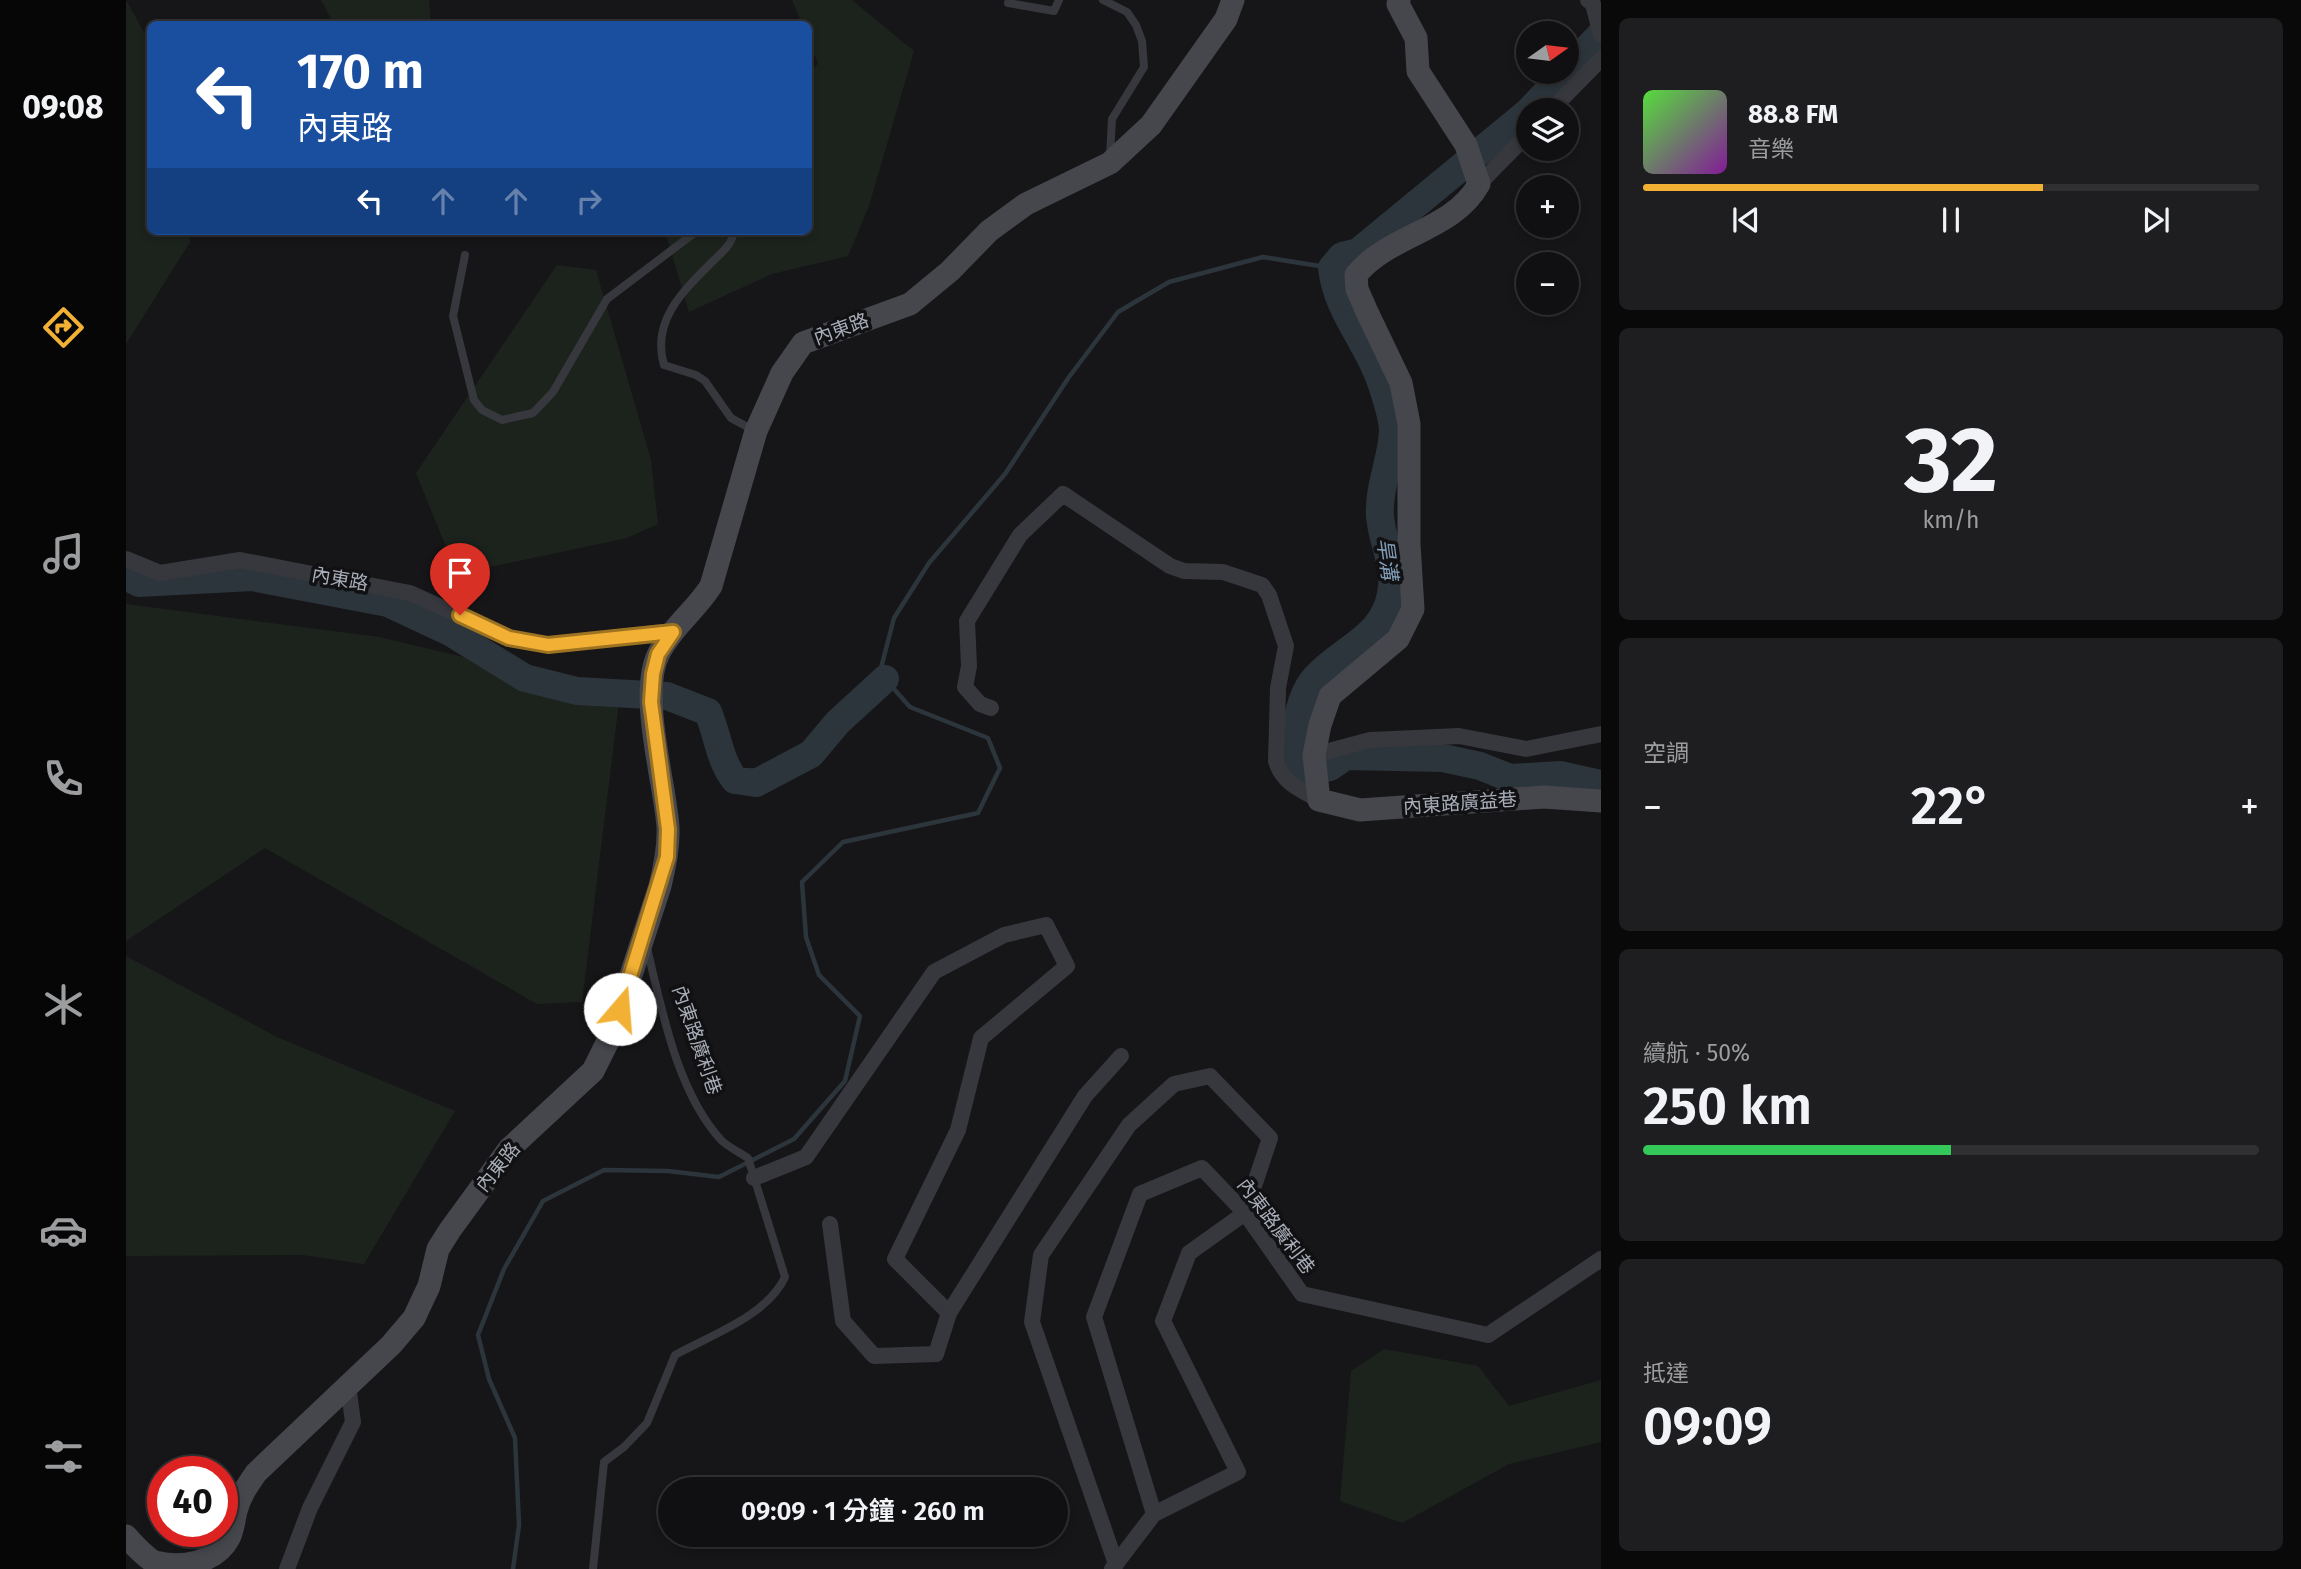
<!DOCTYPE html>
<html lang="zh-TW">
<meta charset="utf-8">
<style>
:root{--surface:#101012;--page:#1e1e20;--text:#f1f3f6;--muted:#9c9d9f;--line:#303032;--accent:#f2b134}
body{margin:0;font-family:"Fira Sans","Noto Sans TC",sans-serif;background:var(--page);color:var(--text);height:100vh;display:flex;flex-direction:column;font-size:26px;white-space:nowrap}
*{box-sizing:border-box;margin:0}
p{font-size:23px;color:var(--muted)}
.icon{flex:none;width:38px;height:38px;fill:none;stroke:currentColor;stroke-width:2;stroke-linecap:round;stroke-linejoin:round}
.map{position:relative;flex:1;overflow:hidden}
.panel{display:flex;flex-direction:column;gap:18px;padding:18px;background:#09090a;width:700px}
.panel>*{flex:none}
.hud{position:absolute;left:21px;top:21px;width:665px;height:214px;border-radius:10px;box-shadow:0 4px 10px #0003,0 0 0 2px var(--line);background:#1a4fa0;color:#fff;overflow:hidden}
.needle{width:46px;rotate:76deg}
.fabs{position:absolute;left:1390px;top:21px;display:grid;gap:14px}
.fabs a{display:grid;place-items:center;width:63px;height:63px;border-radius:50%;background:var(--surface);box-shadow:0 4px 10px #0003,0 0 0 2px var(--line);font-size:35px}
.speed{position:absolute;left:21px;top:1456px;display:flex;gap:14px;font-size:35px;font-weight:700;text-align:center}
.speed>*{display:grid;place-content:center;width:91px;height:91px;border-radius:50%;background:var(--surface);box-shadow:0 4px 10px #0003,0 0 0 2px var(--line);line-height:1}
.speed .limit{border:10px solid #d22;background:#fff;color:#111}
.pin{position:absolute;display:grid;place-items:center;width:60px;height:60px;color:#fff;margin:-72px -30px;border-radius:50% 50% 50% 0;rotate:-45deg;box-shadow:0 0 7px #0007}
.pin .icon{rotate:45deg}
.me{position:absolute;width:77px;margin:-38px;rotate:18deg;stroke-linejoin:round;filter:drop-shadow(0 0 5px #0008)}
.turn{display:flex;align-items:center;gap:24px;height:147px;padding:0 35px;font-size:32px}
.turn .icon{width:91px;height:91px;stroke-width:2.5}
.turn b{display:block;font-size:49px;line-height:60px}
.lanes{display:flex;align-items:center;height:66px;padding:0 35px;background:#0003;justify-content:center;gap:35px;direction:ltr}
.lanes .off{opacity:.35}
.big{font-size:52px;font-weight:600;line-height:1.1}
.panel .card{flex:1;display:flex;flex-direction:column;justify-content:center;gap:10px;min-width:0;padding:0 24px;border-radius:10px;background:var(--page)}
.panel .dial{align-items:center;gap:0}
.dial b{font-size:91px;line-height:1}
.song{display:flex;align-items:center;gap:21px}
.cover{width:84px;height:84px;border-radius:10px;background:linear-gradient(135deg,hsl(110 70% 55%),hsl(290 70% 35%))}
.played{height:7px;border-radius:4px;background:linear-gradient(90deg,var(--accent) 65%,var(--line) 65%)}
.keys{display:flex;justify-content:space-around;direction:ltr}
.heat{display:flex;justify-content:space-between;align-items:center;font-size:38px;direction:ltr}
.charge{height:10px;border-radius:5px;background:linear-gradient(90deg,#34c759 50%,var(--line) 0)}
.trip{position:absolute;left:532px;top:1477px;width:410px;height:70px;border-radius:35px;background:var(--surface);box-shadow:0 4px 10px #0003,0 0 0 2px var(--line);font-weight:600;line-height:70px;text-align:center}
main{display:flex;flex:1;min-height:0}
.tab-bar{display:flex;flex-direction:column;width:126px;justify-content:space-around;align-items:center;background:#060607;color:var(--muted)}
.tab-bar .icon{width:49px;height:49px}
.tab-bar .on{color:var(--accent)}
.tab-bar b{font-size:32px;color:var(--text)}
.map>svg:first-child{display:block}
.green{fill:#1c231d}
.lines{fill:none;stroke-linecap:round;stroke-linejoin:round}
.stream{stroke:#2c353c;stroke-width:4.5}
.river{stroke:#2c353c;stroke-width:28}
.lane{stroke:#37383d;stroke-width:8}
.street{stroke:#37383d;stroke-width:16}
.secondary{stroke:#45474d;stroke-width:23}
.route-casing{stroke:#9d7322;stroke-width:18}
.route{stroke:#f2b134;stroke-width:12}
.labels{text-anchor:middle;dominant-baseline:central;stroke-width:7;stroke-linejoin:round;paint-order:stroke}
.street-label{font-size:19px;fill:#a8adb8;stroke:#111113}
.water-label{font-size:21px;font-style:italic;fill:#7f9bb3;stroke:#111113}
</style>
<main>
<nav class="tab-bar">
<b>09:08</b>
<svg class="icon on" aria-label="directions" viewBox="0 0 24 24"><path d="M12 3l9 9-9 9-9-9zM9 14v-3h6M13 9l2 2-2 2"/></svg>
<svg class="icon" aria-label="music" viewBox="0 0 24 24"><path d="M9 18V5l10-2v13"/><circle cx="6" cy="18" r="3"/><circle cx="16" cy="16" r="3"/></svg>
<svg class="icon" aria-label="phone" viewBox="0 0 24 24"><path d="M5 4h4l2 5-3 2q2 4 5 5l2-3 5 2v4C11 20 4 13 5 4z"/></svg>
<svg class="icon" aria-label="climate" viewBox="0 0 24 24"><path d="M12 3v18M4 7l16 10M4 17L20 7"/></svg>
<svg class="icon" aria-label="car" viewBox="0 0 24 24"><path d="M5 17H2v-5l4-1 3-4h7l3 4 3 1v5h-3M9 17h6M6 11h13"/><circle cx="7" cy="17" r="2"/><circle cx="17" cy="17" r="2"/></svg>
<svg class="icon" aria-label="filters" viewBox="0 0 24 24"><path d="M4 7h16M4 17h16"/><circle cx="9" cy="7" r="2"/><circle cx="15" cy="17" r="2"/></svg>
</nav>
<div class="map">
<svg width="1475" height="1569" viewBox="0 0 1475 1569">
<rect width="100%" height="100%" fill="#161618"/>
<g class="green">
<polygon points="0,0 24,43 24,231 63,231 64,242 0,344"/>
<polygon points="195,0 303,0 305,24 208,24"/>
<polygon points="666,0 726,0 788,51 743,206 722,256 646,274 563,312 539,231 682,231 683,73 692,64 683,41 682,24 676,24"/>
<polygon points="431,265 470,270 525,460 532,524 501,538 331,574 290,473"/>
<polygon points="0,604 253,637 494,694 456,1002 411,1004 139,848 0,941"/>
<polygon points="0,956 151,1037 329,1111 238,1264 177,1255 0,1256"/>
<polygon points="1258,1349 1352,1366 1383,1406 1475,1380 1475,1442 1383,1464 1276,1523 1214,1501 1225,1371"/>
</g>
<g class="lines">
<polyline class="stream" points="387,1569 393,1525 389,1438 363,1379 352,1335 378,1269 417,1201 478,1170 542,1171 593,1177 668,1139 719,1081 734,1016 693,975 680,937 676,882 717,842 852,813 874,768 862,738 784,707 759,679 755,668 768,618 803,563 879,474 943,377 992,312 1043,282 1137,257 1206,268"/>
<g class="river">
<polyline points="1440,71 1475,34"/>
<polyline points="1404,110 1440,72"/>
<path d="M1402 112 1232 252 1216 256 1206 268C1211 313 1243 343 1256 385 1260 398 1267 418 1267 431 1266 459 1252 488 1254 516 1256 543 1271 567 1265 594 1258 636 1218 648 1192 675 1177 689 1172 714 1169 733 1167 750 1168 759 1179 772L1204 767 1220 756 1317 758 1354 766 1384 778 1434 775 1475 784"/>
<path d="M0 576 13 583 126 577 262 603 324 632 399 678 451 691 541 696 582 712C592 735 593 760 609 780L630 783 685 754 712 722 759 679"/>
</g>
<g class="lane">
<polyline points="977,0 1001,12 1010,25 1016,41 1018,67 986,119 984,156"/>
<polyline points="882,3 928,11 933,0"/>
<path d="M608 231C606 245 596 252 586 262 557 291 525 321 538 365L570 375 579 381 605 418 627 430"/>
<polyline points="339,255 327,316 348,400 356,410 376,420 407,413 427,392 481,299 571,231"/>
<path d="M467 1569 478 1462 498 1447 521 1423 549 1355C585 1335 641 1316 659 1277L622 1158C613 1152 602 1147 595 1140 551 1092 536 1010 521 948"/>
</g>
<g class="street">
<polyline points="1462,0 1467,4 1475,35"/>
<polyline points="1425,110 1475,59"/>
<polyline points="1353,184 1402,134"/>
<polyline points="0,559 34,573 114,560 284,593 383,638 422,645 547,631"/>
<path d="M865 708 854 704 839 687 843 666 841 621 894 535 937 494 1044 566 1058 571 1097 572 1136 585 1143 595 1160 646 1152 688 1150 761C1156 783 1175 790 1193 800"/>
<polyline points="1188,755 1244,740 1333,736 1400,749 1475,734"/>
<polyline points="628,1178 680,1157 808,972 878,935 920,925 941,966 855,1038 832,1130 769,1259 823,1313 959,1096 995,1056"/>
<polyline points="704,1224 717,1321 748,1356 810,1354 823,1313"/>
<polyline points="990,1564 906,1322 915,1255 1003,1125 1048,1084 1084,1076 1144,1138 1119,1213 1063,1253 1037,1321 1112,1472 1028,1514"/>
<polyline points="161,1569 184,1508 227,1422 222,1385"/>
<polyline points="986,1569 1028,1514 968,1317 1014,1194 1076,1168 1119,1213 1176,1294 1362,1335 1475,1259"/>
</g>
<g class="secondary">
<path d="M1273 0 1272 4 1290 38 1292 71 1340 145 1353 184C1327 231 1263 234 1230 275L1231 289 1241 312 1275 383 1283 424V544L1287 609 1272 639 1204 696 1194 725 1188 755 1193 800 1234 810 1418 797 1475 801"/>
<path d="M0 1536C8 1545 18 1556 28 1562 55 1569 90 1563 103 1538 107 1530 108 1520 110 1511 114 1496 121 1486 130 1473L265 1345 288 1318 303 1286 312 1249 324 1230 383 1149 467 1071 486 1033 534 886C539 866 543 847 542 827 539 782 512 693 533 653 546 627 570 610 585 586L630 431 656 373 677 343 784 304 824 271 863 231 900 204 984 163 1025 125 1100 19 1107 0"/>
</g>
</g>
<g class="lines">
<defs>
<polyline id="route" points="334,615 383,638 422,645 547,632 532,654 527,674 525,702 542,829 541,857 494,1009"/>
</defs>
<use href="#route" class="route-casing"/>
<use href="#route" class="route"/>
</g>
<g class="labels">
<g class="street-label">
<text transform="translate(715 329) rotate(-20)">內東路</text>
<text transform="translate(214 579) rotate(10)">內東路</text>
<text transform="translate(1334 803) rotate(-4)">內東路廣益巷</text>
<text transform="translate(571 1040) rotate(71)">內東路廣利巷</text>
<text transform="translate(372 1167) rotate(-51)">內東路</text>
<text transform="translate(1150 1226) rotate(53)">內東路廣利巷</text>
</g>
<g class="water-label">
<text transform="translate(1261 559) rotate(82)">旱溝</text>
</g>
</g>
</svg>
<div class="fabs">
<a><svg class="needle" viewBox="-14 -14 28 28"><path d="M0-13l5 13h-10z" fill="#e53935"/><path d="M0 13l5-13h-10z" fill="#9c9d9f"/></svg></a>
<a><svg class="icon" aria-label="layers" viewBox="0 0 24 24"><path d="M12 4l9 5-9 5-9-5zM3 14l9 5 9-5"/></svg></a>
<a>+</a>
<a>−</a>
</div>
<div class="speed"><div class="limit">40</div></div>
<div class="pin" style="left:334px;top:615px;background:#d93025"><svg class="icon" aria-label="arrive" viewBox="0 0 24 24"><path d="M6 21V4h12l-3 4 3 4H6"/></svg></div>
<svg class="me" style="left:494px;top:1009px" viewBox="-20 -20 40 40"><circle r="19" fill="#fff"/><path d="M0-13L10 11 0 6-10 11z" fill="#f2b134"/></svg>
<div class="trip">09:09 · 1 分鐘 · 260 m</div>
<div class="hud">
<div class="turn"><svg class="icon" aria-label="left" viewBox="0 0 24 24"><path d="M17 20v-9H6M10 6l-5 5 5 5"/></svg><div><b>170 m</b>內東路</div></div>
<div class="lanes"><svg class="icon" aria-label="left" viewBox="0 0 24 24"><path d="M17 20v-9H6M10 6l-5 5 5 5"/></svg><svg class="icon off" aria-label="ahead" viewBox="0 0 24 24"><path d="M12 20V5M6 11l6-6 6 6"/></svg><svg class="icon off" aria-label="ahead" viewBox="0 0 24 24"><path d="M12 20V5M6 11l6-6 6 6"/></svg><svg class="icon off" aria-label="right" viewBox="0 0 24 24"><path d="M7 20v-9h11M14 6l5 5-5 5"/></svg></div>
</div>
</div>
<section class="panel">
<div class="card">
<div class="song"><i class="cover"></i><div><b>88.8 FM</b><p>音樂</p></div></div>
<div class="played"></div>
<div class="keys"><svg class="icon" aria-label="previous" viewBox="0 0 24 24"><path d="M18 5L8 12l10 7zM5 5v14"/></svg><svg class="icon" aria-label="pause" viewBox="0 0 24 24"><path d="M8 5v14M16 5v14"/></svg><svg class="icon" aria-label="next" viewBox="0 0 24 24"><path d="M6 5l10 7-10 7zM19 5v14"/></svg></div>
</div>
<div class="card dial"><b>32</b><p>km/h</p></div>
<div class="card"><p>空調</p>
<div class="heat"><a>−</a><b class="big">22°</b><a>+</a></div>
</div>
<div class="card"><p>續航 · 50%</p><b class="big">250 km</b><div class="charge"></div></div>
<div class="card"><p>抵達</p><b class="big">09:09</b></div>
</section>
</main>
